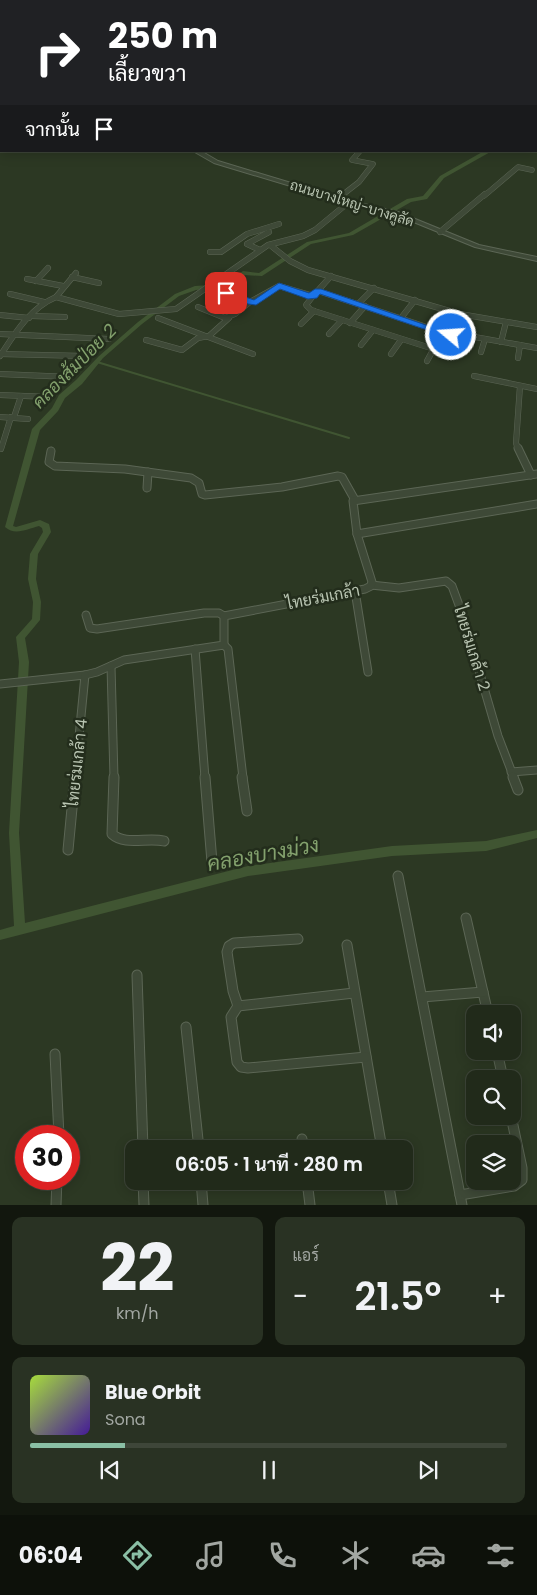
<!DOCTYPE html>
<html lang="th">
<meta charset="utf-8">
<style>
:root{--surface:#212a1a;--page:#293223;--text:#f1f3f6;--muted:#a2a7a2;--line:#3e4639;--accent:#8abfa5}
body{margin:0;font-family:Poppins,Sarabun,sans-serif;background:var(--page);color:var(--text);height:100vh;display:flex;flex-direction:column;font-size:19px;white-space:nowrap}
*{box-sizing:border-box;margin:0}
p{font-size:16px;color:var(--muted)}
.icon{flex:none;width:28px;height:28px;fill:none;stroke:currentColor;stroke-width:2;stroke-linecap:round;stroke-linejoin:round}
.map{position:relative;height:1205px;overflow:hidden}
.side{display:flex;flex-direction:column;gap:12px;padding:12px;background:#12170e;flex:1}
.side>*{flex:none}
.banner{position:absolute;left:0px;top:0px;width:538px;height:152px;box-shadow:0 2px 12px #0003,0 0 0 1px var(--line);background:#202124;color:#fff;overflow:hidden}
.controls{position:absolute;left:466px;top:1005px;display:grid;gap:10px}
.controls a{display:grid;place-items:center;width:55px;height:55px;border-radius:10px;background:var(--surface);box-shadow:0 2px 12px #0003,0 0 0 1px var(--line);font-size:25px}
.speed{position:absolute;left:15px;top:1125px;display:flex;gap:10px;font-size:25px;font-weight:700;text-align:center}
.speed>*{display:grid;place-content:center;width:65px;height:65px;border-radius:50%;background:var(--surface);box-shadow:0 2px 12px #0003,0 0 0 1px var(--line);line-height:1}
.speed .limit{border:8px solid #d22;background:#fff;color:#111}
.pin{position:absolute;display:grid;place-items:center;width:42px;height:42px;color:#fff;margin:-21px;border-radius:10px;box-shadow:0 2px 8px #0006}
.me{position:absolute;width:55px;margin:-28px;rotate:288deg;stroke-linejoin:round;filter:drop-shadow(0 0 4px #0008)}
.turn{display:flex;align-items:center;gap:18px;height:105px;padding:0 25px;font-size:22px}
.turn .icon{width:65px;height:65px;stroke-width:2.5}
.turn b{display:block;font-size:35px;line-height:42px}
.then{display:flex;align-items:center;height:48px;padding:0 25px;background:#0003;gap:10px;font-size:19px}
.big{font-size:38px;font-weight:600;line-height:1.1}
.side .card{flex:1;display:flex;flex-direction:column;justify-content:center;gap:8px;min-width:0;padding:0 18px;border-radius:10px;background:var(--page)}
.side .dial{align-items:center;gap:0}
.dial b{font-size:65px;line-height:1}
.song{display:flex;align-items:center;gap:15px}
.cover{width:60px;height:60px;border-radius:8px;background:linear-gradient(135deg,hsl(80 70% 55%),hsl(260 70% 35%))}
.played{height:5px;border-radius:2px;background:linear-gradient(90deg,var(--accent) 20%,var(--line) 20%)}
.keys{display:flex;justify-content:space-around;direction:ltr}
.heat{display:flex;justify-content:space-between;align-items:center;font-size:28px;direction:ltr}
.side .tiles{flex:1;display:grid;gap:12px;grid-template-columns:1fr 1fr}
.card:last-child{grid-column:span 2}
.trip{position:absolute;left:125px;top:1140px;width:288px;height:50px;border-radius:10px;background:var(--surface);box-shadow:0 2px 12px #0003,0 0 0 1px var(--line);font-weight:600;line-height:50px;text-align:center}
.menu{display:flex;height:80px;justify-content:space-around;align-items:center;background:#0d110a;color:var(--muted)}
.menu .icon{width:35px;height:35px}
.menu .current{color:var(--accent)}
.menu b{font-size:22px;color:var(--text)}
.map>svg:first-child{display:block}
.lines{fill:none;stroke-linecap:round;stroke-linejoin:round}
.stream{stroke:#405532;stroke-width:2}
.canal{fill:#405532;fill-rule:evenodd}
.river{fill:#405532;fill-rule:evenodd}
.minor-far3-casing{stroke:#5c6655;stroke-width:5.5}
.minor-far2-casing{stroke:#5c6655;stroke-width:6}
.minor-far1-casing{stroke:#5c6655;stroke-width:9}
.minor-casing{stroke:#5c6655;stroke-width:11}
.tertiary-casing{stroke:#5c6655;stroke-width:2}
.minor-far3{stroke:#3e4937;stroke-width:4.5}
.minor-far2{stroke:#3e4937;stroke-width:5}
.minor-far1{stroke:#3e4937;stroke-width:7}
.minor{stroke:#3e4937;stroke-width:9}
.tertiary{fill:#3e4937;fill-rule:evenodd}
.route{fill:#1a73e8;stroke:#114b97}
.labels{text-anchor:middle;dominant-baseline:central;stroke-width:5;stroke-linejoin:round;paint-order:stroke}
.far-street-label{font-size:14px;fill:#b9c5b2;stroke:#232d1c}
.street-label{font-size:16px;fill:#b9c5b2;stroke:#232d1c}
.water-label{font-size:18px;font-style:italic;fill:#83a16d;stroke:#232d1c}
.near-water-label{font-size:21px;font-style:italic;fill:#83a16d;stroke:#232d1c}
</style>
<div class="map">
<svg width="537" height="1205" viewBox="0 0 537 1205">
<rect width="100%" height="100%" fill="#2c3823"/>
<g class="lines">
<polyline class="stream" points="97,362 349,438"/>
<g class="canal">
<rect x="536" y="130" width="1" height="4"/>
<path d="M484 151H492L444 178 427 199 411 202 353 235 311 244 262 276 244 275 228 287 196 290 179 296 142 324 103 358 82 384 65 398 58 411 40 430 13 526 16 527 40 520 49 524 51 532 38 554 36 579 41 602 40 620 25 638 29 662 19 833 25 923 248 866 392 846 486 841 537 830V838L486 851 392 856 248 876 0 940V930L14 926 9 833 19 662 16 637 32 619 33 602 28 579 30 554 43 532 42 528 39 526C27 529 15 536 5 527L32 429 52 408 59 395 76 380 99 356 138 322 175 294 195 286 224 284 243 271 259 273 307 242 349 233 407 199 423 196 440 176Z"/>
</g>
<g class="river">
<polygon points="230,0 244,0 245,1 231,1"/>
<polygon points="452,0 466,0 467,1 453,1"/>
<rect x="536" y="20" width="1" height="4"/>
</g>
<defs>
<g id="minor-far3">
<polyline points="104,0 111,1"/>
<polyline points="144,1 146,0"/>
<polyline points="536,60 537,58"/>
<polyline points="341,196 359,182 373,164 352,160 360,151"/>
<polyline points="484,196 518,167 532,170"/>
</g>
<g id="minor-far2">
<polyline points="338,198 343,194"/>
<polyline points="440,232 485,194"/>
<polyline points="270,245 290,261 308,270 460,314 537,327"/>
<polyline points="260,250 247,244 269,232"/>
<polyline points="210,252 221,252 247,234 279,224"/>
<polyline points="76,273 56,297 119,314 176,309 268,245 303,236 315,230 349,202"/>
<polyline points="72,277 99,283"/>
<polyline points="27,279 63,286"/>
<polyline points="36,281 48,268"/>
<polyline points="235,286 226,293 250,302 279,286 313,296 331,276"/>
<polyline points="318,291 451,335"/>
<polyline points="10,294 44,302"/>
<polyline points="313,296 306,305 311,310 440,351 445,349 460,314"/>
<polyline points="358,304 374,288"/>
<polyline points="198,307 225,318 235,314 250,302"/>
<polyline points="0,315 29,318"/>
<polyline points="31,316 65,317"/>
<polyline points="158,318 253,354"/>
<polyline points="401,318 415,300"/>
<polyline points="350,323 365,306"/>
<polyline points="301,324 314,311"/>
<polyline points="452,333 537,348"/>
<polyline points="0,334 109,339"/>
<polyline points="329,334 342,320"/>
<polyline points="146,340 182,350 198,338 209,336 229,318"/>
<polyline points="501,342 506,322"/>
<polyline points="361,345 373,330"/>
<polyline points="481,352 485,339"/>
<polyline points="0,354 85,356"/>
<polyline points="391,354 401,340"/>
<path d="M0 356C15 333 30 308 56 297"/>
<polyline points="518,358 520,345"/>
<polyline points="427,361 433,350"/>
<polyline points="0,374 70,377"/>
<polyline points="474,376 537,389"/>
<polyline points="0,395 50,397"/>
<polyline points="0,417 28,419"/>
<polyline points="14,417 21,396"/>
<polyline points="1,449 11,417"/>
<polyline points="518,449 516,443 520,386"/>
</g>
<g id="minor-far1">
<polyline points="518,448 531,475"/>
<polyline points="51,451 49,462 55,466 125,469 191,478 199,483 202,494 205,495 282,487 338,476 342,477 355,500"/>
<polyline points="147,488 148,472"/>
<polyline points="357,534 537,504"/>
<polyline points="371,585 399,588 446,581 452,586 463,616 498,736 514,778"/>
<polyline points="355,591 368,672"/>
<polyline points="86,615 90,628 97,629 204,613 219,613 224,616"/>
<polyline points="224,645 228,649 243,778"/>
<polyline points="195,649 205,778"/>
<polyline points="111,666 114,778"/>
<polyline points="0,684 85,675 97,672 124,660 224,645 224,616 365,589 371,586 372,582 357,534 353,501 537,474"/>
<polyline points="511,772 537,770"/>
<polyline points="75,778 85,675"/>
</g>
<g id="minor">
<path d="M114 777 112 834C125 846 147 837 164 841"/>
<polyline points="205,777 212,862"/>
<polyline points="242,777 247,811"/>
<polyline points="513,777 518,790"/>
<polyline points="68,850 75,777"/>
<polyline points="398,876 462,1205"/>
<polyline points="466,918 488,1014"/>
<polyline points="298,939 234,943 229,946 227,952 233,991 238,1006 354,993"/>
<polyline points="347,945 382,1149"/>
<polyline points="137,975 143,1149"/>
<polyline points="422,997 483,992"/>
<polyline points="238,1006 231,1017 237,1062 241,1067 248,1068 366,1057"/>
<polyline points="186,1027 199,1149"/>
<polyline points="497,1051 503,1079"/>
<polyline points="55,1054 59,1136"/>
<polyline points="302,1139 303,1149"/>
<polyline points="143,1181 144,1205"/>
<polyline points="201,1181 203,1205"/>
<polyline points="307,1181 310,1205"/>
<polyline points="388,1181 392,1205"/>
<polyline points="460,1195 514,1186 522,1180 522,1168 511,1116"/>
<polyline points="56,1205 57,1179"/>
</g>
<g id="tertiary">
<polygon points="0,93 1,94 1,96 0,97"/>
<polygon points="193,151 201,151 218,161 351,201 398,212 479,245 537,257 537,261 475,247 394,214 347,203 214,163"/>
</g>
</defs>
<use href="#minor-far3" class="minor-far3-casing"/>
<use href="#minor-far2" class="minor-far2-casing"/>
<use href="#minor-far1" class="minor-far1-casing"/>
<use href="#minor" class="minor-casing"/>
<use href="#tertiary" class="tertiary-casing"/>
<use href="#minor-far3" class="minor-far3"/>
<use href="#minor-far2" class="minor-far2"/>
<use href="#minor-far1" class="minor-far1"/>
<use href="#minor" class="minor"/>
<use href="#tertiary" class="tertiary"/>
</g>
<polygon class="route" points="279,283 309,293 315,289 321,289 455,335 454,337 448,337 320,294 317,298 308,299 280,289 256,305 248,304 221,293 226,290 254,300"/>
<g class="labels">
<g class="far-street-label">
<text transform="translate(352 203) rotate(17)">ถนนบางใหญ่-บางคูลัด</text>
</g>
<g class="street-label">
<text transform="translate(323 597) rotate(-11)">ไทยร่มเกล้า</text>
<text transform="translate(472 648) rotate(73)">ไทยร่มเกล้า 2</text>
<text transform="translate(77 763) rotate(-84)">ไทยร่มเกล้า 4</text>
</g>
<g class="water-label">
<text transform="translate(74 366) rotate(-45)">คลองส้มป่อย 2</text>
</g>
<g class="near-water-label">
<text transform="translate(263 854) rotate(-10)">คลองบางม่วง</text>
</g>
</g>
</svg>
<div class="controls">
<a><svg class="icon" aria-label="sound" viewBox="0 0 24 24"><path d="M4 9h4l5-4v14l-5-4H4zM17 9q2 3 0 6"/></svg></a>
<a><svg class="icon" aria-label="search" viewBox="0 0 24 24"><circle cx="10" cy="10" r="6"/><path d="M15 15l6 6"/></svg></a>
<a><svg class="icon" aria-label="layers" viewBox="0 0 24 24"><path d="M12 4l9 5-9 5-9-5zM3 14l9 5 9-5"/></svg></a>
</div>
<div class="speed"><div class="limit">30</div></div>
<div class="pin" style="left:226px;top:293px;background:#d93025"><svg class="icon" aria-label="arrive" viewBox="0 0 24 24"><path d="M6 21V4h12l-3 4 3 4H6"/></svg></div>
<svg class="me" style="left:451px;top:335px" viewBox="-20 -20 40 40"><circle r="17" fill="#1a73e8" stroke="#fff" stroke-width="3"/><path d="M0-11L8 9 0 5-8 9z" fill="#fff"/></svg>
<div class="trip">06:05 · 1 นาที · 280 m</div>
<div class="banner">
<div class="turn"><svg class="icon" aria-label="right" viewBox="0 0 24 24"><path d="M7 20v-9h11M14 6l5 5-5 5"/></svg><div><b>250 m</b>เลี้ยวขวา</div></div>
<div class="then">จากนั้น<svg class="icon" aria-label="arrive" viewBox="0 0 24 24"><path d="M6 21V4h12l-3 4 3 4H6"/></svg></div>
</div>
</div>
<section class="side">
<div class="tiles">
<div class="card dial"><b>22</b><p>km/h</p></div>
<div class="card"><p>แอร์</p>
<div class="heat"><a>−</a><b class="big">21.5°</b><a>+</a></div>
</div>
<div class="card">
<div class="song"><i class="cover"></i><div><b>Blue Orbit</b><p>Sona</p></div></div>
<div class="played"></div>
<div class="keys"><svg class="icon" aria-label="previous" viewBox="0 0 24 24"><path d="M18 5L8 12l10 7zM5 5v14"/></svg><svg class="icon" aria-label="pause" viewBox="0 0 24 24"><path d="M8 5v14M16 5v14"/></svg><svg class="icon" aria-label="next" viewBox="0 0 24 24"><path d="M6 5l10 7-10 7zM19 5v14"/></svg></div>
</div>
</div>
</section>
<nav class="menu">
<b>06:04</b>
<svg class="icon current" aria-label="directions" viewBox="0 0 24 24"><path d="M12 3l9 9-9 9-9-9zM9 14v-3h6M13 9l2 2-2 2"/></svg>
<svg class="icon" aria-label="music" viewBox="0 0 24 24"><path d="M9 18V5l10-2v13"/><circle cx="6" cy="18" r="3"/><circle cx="16" cy="16" r="3"/></svg>
<svg class="icon" aria-label="phone" viewBox="0 0 24 24"><path d="M5 4h4l2 5-3 2q2 4 5 5l2-3 5 2v4C11 20 4 13 5 4z"/></svg>
<svg class="icon" aria-label="climate" viewBox="0 0 24 24"><path d="M12 3v18M4 7l16 10M4 17L20 7"/></svg>
<svg class="icon" aria-label="car" viewBox="0 0 24 24"><path d="M5 17H2v-5l4-1 3-4h7l3 4 3 1v5h-3M9 17h6M6 11h13"/><circle cx="7" cy="17" r="2"/><circle cx="17" cy="17" r="2"/></svg>
<svg class="icon" aria-label="filters" viewBox="0 0 24 24"><path d="M4 7h16M4 17h16"/><circle cx="9" cy="7" r="2"/><circle cx="15" cy="17" r="2"/></svg>
</nav>
